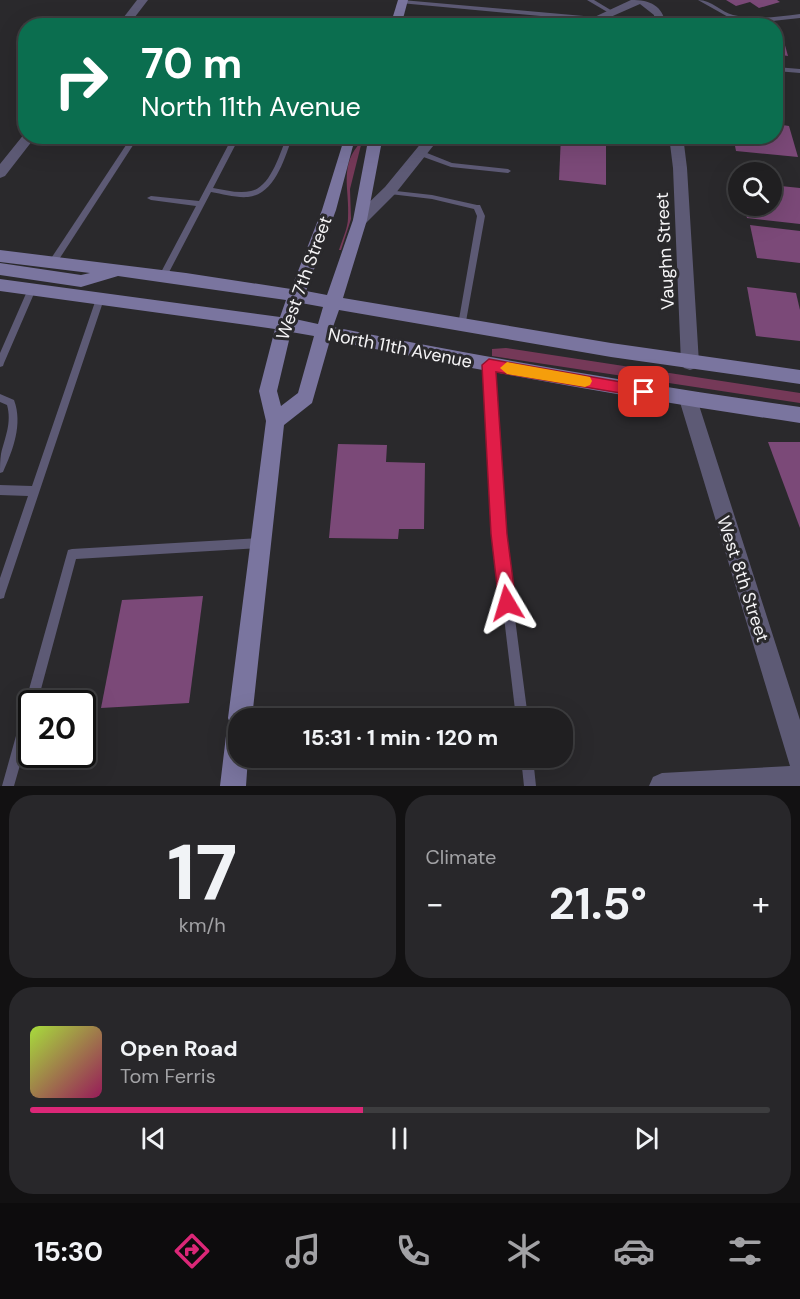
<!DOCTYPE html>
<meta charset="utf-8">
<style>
:root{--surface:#201f21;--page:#28272a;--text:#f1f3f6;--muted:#a2a2a5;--line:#3d3d3f;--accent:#db2777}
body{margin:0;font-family:"DM Sans",sans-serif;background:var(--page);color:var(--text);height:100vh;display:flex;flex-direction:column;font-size:22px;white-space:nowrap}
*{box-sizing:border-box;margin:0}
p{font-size:20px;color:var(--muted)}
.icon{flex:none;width:33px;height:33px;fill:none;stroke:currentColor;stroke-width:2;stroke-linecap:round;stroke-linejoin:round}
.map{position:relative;height:786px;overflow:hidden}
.sheet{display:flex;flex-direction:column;gap:9px;padding:9px;background:#121112;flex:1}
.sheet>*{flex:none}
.guide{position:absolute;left:18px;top:18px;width:765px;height:126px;border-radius:24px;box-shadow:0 6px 24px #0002,0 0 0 2px var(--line);background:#0b6e4f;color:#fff;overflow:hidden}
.buttons{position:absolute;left:728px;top:162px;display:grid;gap:12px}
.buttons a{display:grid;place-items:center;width:54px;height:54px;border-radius:50%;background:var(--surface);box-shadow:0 6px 24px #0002,0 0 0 2px var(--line);font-size:30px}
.speed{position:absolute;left:18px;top:690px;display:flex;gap:12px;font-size:30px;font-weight:700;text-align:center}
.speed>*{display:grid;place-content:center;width:78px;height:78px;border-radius:50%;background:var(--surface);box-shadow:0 6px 24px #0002,0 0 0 2px var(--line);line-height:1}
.speed .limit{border:3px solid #111;border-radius:9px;background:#fff;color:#111}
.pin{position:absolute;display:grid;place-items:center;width:51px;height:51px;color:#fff;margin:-26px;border-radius:12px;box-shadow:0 3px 9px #0006}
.me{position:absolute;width:66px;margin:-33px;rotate:353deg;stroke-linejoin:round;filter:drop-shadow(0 0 4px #0008)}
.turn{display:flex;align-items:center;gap:21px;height:126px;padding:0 24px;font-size:27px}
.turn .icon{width:78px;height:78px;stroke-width:2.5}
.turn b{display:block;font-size:42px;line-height:51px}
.big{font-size:45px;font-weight:700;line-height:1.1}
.sheet .card{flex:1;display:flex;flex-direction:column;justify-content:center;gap:9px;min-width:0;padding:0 21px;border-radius:24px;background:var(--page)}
.sheet .dial{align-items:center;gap:0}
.dial b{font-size:78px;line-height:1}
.song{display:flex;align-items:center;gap:18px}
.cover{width:72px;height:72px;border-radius:9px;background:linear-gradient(135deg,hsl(80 70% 55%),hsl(330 70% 35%))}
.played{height:6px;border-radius:3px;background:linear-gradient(90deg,var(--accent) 45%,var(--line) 45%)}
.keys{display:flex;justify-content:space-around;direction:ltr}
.heat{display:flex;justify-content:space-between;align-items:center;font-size:33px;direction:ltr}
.sheet .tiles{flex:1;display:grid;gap:9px;grid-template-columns:1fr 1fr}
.card:last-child{grid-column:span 2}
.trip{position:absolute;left:228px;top:708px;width:345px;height:60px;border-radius:24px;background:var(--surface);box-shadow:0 6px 24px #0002,0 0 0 2px var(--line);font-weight:700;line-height:60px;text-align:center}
.menu{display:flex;height:96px;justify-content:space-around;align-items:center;background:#0d0c0d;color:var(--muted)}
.menu .icon{width:42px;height:42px}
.menu .selected{color:var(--accent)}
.menu b{font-size:27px;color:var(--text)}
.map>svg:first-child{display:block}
.green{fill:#753958}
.building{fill:#7b4978}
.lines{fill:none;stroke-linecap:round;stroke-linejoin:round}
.lane{fill:#5d5a75;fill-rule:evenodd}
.street{fill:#5d5a75;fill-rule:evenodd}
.secondary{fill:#7a759f;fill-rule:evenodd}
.route{fill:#e11d48;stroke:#92132f;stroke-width:1.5}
.slow{fill:#f59e0b}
.labels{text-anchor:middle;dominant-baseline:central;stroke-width:6;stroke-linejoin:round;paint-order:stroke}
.street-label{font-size:18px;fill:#f5f4f6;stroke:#2a292c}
</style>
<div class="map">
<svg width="800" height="786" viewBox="0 0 800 786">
<rect width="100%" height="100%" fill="#2a292c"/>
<g class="green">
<path d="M362 141 350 189 351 219 341 250H339C342 240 348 228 348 218 350 189 338 165 362 141Z"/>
<polygon points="506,348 800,393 800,403 492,356 492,349"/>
</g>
<g class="building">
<polygon points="726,0 777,0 780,2 759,8 750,2 736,6"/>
<polygon points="776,31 781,31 788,56 776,54"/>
<polygon points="776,124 789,126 798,157 736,151 733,136 776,136"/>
<polygon points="561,136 606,136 606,185 559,180"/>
<polygon points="771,185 800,188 800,224 747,218 744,206 771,206"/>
<polygon points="750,225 800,231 800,263 757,258"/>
<polygon points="747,287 796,293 800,310 800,341 756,336"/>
<polygon points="768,442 800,442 800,528"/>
<polygon points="338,444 387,445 386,462 425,463 424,529 399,529 398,539 329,538"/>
<polygon points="203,596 189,703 101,708 122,600"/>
</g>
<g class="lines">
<g class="lane">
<polygon points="402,0 595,17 598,19 595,21 400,3 400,1"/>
<polygon points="587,0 594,0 614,12 609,13"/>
<path d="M698 0C712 0 721 12 733 15 755 20 778 17 800 14V18L763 22 730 18Z"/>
<polygon points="776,67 800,69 800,73 776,71"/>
<polygon points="132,136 139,136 56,264 50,264 49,262 50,260"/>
<path d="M233 136H240L213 188C225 190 239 194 251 191 271 187 280 153 287 136H293C284 158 276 194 248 197 236 198 223 194 211 192L166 278H160L159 276 196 206 151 200 147 198 151 196 199 201Z"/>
<polygon points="418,151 422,151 452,163 508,169 511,171 508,173 451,167 418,155"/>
<polygon points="387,190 432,195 477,205 480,205 485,216 465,327 462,328 458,325 477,216 474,209 432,199 390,194 387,194"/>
<polygon points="32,286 36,289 4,363 3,366 0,367 0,353 28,289"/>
<polygon points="100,296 104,299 5,594 4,598 0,599 0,578 28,496 0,495 0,485 32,486 96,299"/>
<polygon points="489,361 492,362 493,365 504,534 528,718 516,718 494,534 485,365 486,362"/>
<path d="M0 394 14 400C23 424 13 450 3 472L0 473C0 467 0 460 1 454 5 437 12 423 7 405L0 402Z"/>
<polygon points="261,538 265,539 266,543 265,547 261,548 76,559 37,704 32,704 32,723 14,786 2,786 68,550 72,549"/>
<polygon points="521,758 533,758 536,786 524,786"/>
</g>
<g class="street">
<polygon points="137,0 148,0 128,26 117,26"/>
<path d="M631 0C650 0 663 5 666 26H655L654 15 640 4 590 26H575Z"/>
<polygon points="25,133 26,136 36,136 5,176 0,178 0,164"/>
<polygon points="427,136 441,136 395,194 365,224 355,224 353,220 355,216 385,187"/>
<polygon points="669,136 683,136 687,168 699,363 696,368 690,370 684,368 681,363 673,168"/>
<polygon points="688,391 694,393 697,399 800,720 800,786 649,786 653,777 662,773 790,766 679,399 682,393"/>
</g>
<g class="secondary">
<polygon points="398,0 408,0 401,26 390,26"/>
<path d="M345 136H358L354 142 336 210 306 291 327 295 353 220 367 146 364 136H377L381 146 367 220 343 298 611 343 800 370V384L611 357 339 310 333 327C488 358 644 385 800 407V423C642 400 486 372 330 340L312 403 284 425 252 718H238V758H248L246 786H220L226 736 231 726 228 718 266 421 259 391 275 329 0 291V279L280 317 286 300 118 276 81 287 0 275V263L81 275 90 273 0 262V250L186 273 291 289 322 210ZM301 303 323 307 318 324 295 319ZM291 332 314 336 298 393 281 406 277 391Z"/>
</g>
</g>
<polygon class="route" points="489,359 644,386 649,387 651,392 649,396 644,397 496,372 507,534 516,603 513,609 507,611 502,609 499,603 491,534 482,365"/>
<polygon class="slow" points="507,362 585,376 590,377 592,381 590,385 585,387 507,374 500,368"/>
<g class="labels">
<g class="street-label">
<text transform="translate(665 251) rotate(-93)">Vaughn Street</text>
<text transform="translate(304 278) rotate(-70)">West 7th Street</text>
<text transform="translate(400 348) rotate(11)">North 11th Avenue</text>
<text transform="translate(743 579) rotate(72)">West 8th Street</text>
</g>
</g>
</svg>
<div class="buttons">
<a><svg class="icon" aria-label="search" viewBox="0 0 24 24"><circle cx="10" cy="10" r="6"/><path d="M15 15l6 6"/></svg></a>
</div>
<div class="speed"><div class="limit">20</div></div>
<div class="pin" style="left:644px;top:392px;background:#d93025"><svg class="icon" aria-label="arrive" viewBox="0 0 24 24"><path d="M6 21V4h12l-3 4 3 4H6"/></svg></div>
<svg class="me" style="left:507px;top:603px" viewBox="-20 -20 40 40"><path d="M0-17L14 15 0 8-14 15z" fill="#e11d48" stroke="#fff" stroke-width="4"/></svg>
<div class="trip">15:31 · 1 min · 120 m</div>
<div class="guide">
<div class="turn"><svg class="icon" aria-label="right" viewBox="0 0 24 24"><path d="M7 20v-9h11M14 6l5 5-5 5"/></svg><div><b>70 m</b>North 11th Avenue</div></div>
</div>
</div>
<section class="sheet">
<div class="tiles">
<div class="card dial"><b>17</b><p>km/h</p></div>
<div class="card"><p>Climate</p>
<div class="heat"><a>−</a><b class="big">21.5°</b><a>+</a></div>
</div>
<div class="card">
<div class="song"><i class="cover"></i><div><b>Open Road</b><p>Tom Ferris</p></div></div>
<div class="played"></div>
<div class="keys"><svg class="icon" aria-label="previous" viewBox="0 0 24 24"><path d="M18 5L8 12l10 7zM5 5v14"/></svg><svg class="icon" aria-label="pause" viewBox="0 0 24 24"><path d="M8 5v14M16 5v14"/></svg><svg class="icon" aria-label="next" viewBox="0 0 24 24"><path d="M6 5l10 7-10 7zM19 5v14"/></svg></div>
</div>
</div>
</section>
<nav class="menu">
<b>15:30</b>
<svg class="icon selected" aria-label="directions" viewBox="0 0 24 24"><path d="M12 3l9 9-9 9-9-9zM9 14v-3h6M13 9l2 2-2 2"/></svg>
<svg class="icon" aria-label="music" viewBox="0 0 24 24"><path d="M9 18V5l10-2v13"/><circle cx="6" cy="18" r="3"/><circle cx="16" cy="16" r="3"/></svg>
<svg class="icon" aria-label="phone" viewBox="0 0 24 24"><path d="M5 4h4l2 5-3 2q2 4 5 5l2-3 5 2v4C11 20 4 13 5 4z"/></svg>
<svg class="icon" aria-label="climate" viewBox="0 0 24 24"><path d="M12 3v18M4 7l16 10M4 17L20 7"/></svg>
<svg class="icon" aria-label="car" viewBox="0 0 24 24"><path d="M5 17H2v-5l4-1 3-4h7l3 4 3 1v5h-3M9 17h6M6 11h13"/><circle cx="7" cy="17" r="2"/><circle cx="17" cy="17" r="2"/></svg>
<svg class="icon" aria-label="filters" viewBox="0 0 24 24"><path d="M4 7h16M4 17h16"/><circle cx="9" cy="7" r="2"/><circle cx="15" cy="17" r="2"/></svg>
</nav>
